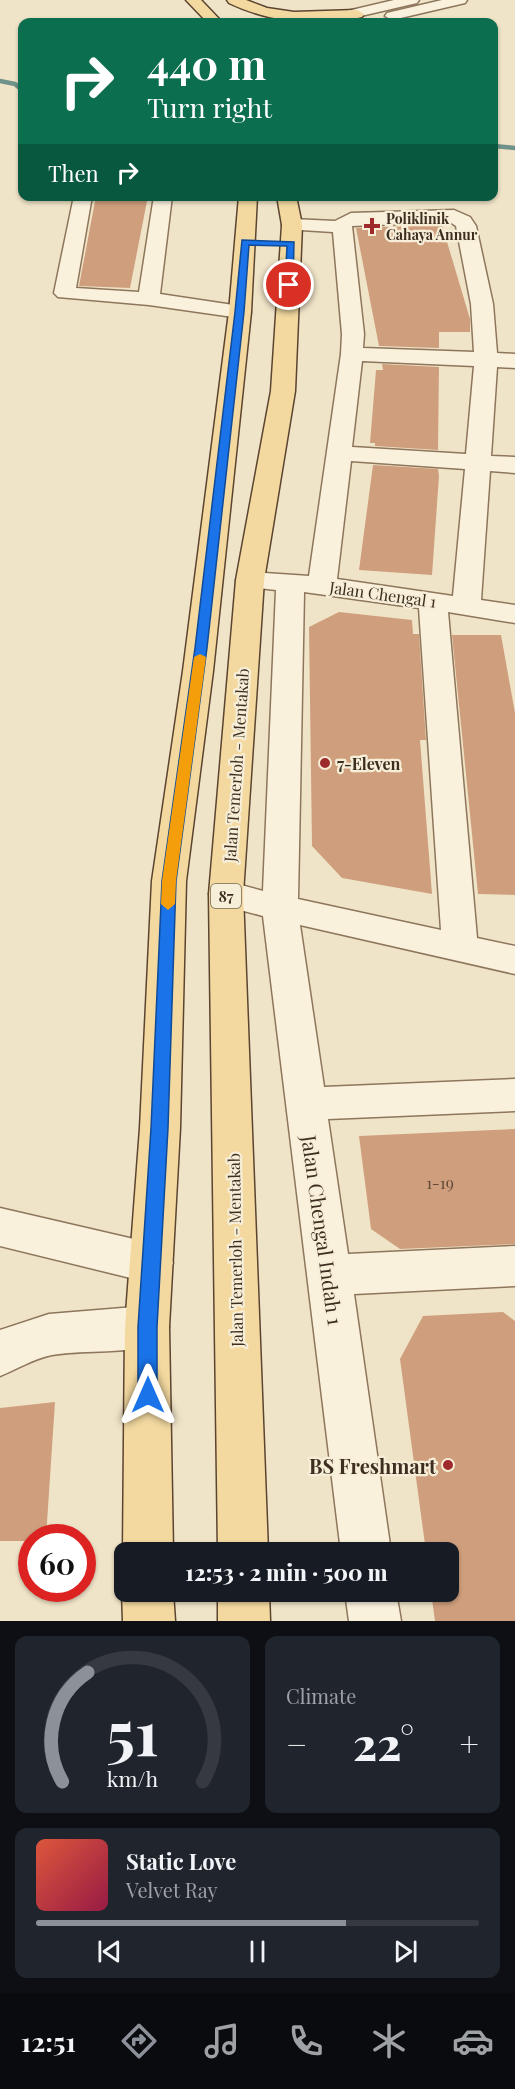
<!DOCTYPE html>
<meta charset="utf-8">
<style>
:root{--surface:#171b24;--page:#20242c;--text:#f1f3f6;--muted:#9ea1a6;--line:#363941;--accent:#8c9099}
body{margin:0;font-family:"Playfair Display",serif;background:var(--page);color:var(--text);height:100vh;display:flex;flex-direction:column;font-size:22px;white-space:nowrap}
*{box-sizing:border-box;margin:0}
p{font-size:20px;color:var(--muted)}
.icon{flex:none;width:33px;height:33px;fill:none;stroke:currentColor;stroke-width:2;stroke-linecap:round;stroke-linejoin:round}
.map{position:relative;height:1621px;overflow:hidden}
.panel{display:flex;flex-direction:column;gap:15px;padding:15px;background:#0d0f14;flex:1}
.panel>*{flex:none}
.top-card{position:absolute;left:18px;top:18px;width:480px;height:183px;border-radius:12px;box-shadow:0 2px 4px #0004;background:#0b6e4f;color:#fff;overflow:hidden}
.speed{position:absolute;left:18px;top:1524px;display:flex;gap:12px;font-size:30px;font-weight:700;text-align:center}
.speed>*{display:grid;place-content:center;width:78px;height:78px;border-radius:50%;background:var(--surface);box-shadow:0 2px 4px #0004;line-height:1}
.speed .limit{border:9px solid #d22;background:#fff;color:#111}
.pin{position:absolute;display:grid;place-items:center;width:51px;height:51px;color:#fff;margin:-26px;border:3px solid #fff;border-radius:50%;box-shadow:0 2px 6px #0007}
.me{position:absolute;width:66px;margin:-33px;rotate:0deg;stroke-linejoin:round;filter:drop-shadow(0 0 4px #0008)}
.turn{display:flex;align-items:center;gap:21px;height:126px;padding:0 30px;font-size:27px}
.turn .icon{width:78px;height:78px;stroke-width:2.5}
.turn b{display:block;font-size:42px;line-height:51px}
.then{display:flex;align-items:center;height:57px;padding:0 30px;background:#0003;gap:12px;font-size:22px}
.big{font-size:45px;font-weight:800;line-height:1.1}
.panel .card{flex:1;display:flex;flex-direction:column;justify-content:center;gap:9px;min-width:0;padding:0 21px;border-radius:12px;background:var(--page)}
.panel .dial{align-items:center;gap:0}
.dial svg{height:156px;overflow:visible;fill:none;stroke:var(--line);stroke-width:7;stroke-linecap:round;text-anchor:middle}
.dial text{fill:var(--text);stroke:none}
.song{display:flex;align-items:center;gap:18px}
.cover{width:72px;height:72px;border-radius:9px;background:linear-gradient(135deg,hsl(10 70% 55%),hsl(340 70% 35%))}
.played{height:6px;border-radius:3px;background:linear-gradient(90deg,var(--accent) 70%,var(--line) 70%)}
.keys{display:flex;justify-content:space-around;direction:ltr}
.heat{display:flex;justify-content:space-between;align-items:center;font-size:33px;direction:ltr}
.panel .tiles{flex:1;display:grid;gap:15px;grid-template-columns:1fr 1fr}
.card:last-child{grid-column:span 2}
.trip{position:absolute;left:114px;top:1542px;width:345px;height:60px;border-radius:12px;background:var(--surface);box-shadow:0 2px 4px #0004;font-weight:800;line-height:60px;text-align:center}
.dock{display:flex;height:96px;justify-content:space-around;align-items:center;background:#090b0e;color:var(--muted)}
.dock .icon{width:42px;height:42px}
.dock .selected{color:var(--accent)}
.dock b{font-size:27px;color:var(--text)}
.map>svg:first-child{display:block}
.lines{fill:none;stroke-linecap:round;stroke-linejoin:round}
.stream{stroke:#6f938a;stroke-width:4.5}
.building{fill:#cf9f7d}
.minor-casing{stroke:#8d765c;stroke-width:3}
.major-casing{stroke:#5b4430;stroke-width:3}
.minor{fill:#faf1dc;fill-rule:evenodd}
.major{fill:#f3d9a0;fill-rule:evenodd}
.route{fill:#1a73e8;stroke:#114b97;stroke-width:1.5}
.slow{fill:#f59e0b}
.poi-dot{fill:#9e2a2b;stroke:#f7eed8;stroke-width:2}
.labels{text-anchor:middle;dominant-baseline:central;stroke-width:4.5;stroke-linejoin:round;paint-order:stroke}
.far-poi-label{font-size:14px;font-weight:bold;fill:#3d2e20;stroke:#f7eed8;text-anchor:start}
.shield{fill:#f7eed8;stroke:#756857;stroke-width:1.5}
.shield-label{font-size:15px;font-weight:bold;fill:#3d2e20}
.street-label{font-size:16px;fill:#3d2e20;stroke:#f7eed8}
.poi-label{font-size:16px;font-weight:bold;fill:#3d2e20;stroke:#f7eed8;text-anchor:start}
.near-number-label{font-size:16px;fill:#624a37}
.near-street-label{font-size:20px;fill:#3d2e20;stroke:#f7eed8}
.near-poi-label{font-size:20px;font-weight:bold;fill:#3d2e20;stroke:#f7eed8;text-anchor:end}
</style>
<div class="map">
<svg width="515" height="1621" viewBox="0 0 515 1621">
<rect width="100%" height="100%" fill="#f0e4c8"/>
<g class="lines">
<g class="stream">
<polyline points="0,81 15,84 22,90"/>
<polyline points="494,146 515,148"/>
</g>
</g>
<g class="building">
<polygon points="96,196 148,196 130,288 79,286"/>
<polygon points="442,225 470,319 470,332 439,332 439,348 379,346 356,228"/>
<polygon points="382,364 439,367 438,450 375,446 375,443 370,443 376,370 383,370"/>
<polygon points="373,465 438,469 439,476 432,575 359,570"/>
<polygon points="339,612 412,620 413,634 419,634 426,740 420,740 432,894 342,878 312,846 309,627"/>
<polygon points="452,635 501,635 515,713 515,895 478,894"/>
<polygon points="515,1129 515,1244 400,1249 371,1229 359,1136"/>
<polygon points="503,1312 515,1321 515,1621 435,1621 431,1592 448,1592 448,1552 426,1552 400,1359 423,1316"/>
<polygon points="55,1402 46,1538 32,1538 32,1541 0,1541 0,1408"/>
</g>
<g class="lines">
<defs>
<g id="minor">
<polygon points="394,0 419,0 417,3 335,22 311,22 313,19"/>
<polygon points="442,0 467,0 465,3 392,20 385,16 387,13"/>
<polygon points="74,196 92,196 76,288 139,292 154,196 172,196 160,294 240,306 248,307 251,312 248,317 240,318 149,305 58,297 54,293"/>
<path d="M454 210 470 217 476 226 493 304 497 353 515 354V368L497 367 491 456 515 457V473L490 471 481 600 515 605V623L448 612 477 938 515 946V974L300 925 324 1087 515 1079V1111L328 1119 348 1254 515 1246V1286L354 1294 391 1552H341L263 916 214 903 209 894 214 885 226 881 263 891 276 590 240 586 236 580 240 574 250 572 309 576 341 354 342 334 333 232 285 229 282 225 285 221 292 219 335 221 351 213ZM450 222 456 226 471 304 474 352 363 348 364 334 352 226ZM362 361 474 366 466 454 352 447ZM351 461 465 469 453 596 337 579ZM304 592 419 608 441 930 298 899Z"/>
<polygon points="0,1208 151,1243 166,1249 173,1263 166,1277 151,1283 0,1246"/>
<path d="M147 1306 163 1312 169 1327 163 1342C128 1355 88 1349 52 1355 32 1359 18 1369 0 1376V1330L49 1314Z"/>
<polygon points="345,1592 396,1592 401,1621 349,1621"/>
</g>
<g id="major">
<polygon points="186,0 201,0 222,22 207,22"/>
<path d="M227 0H246L267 8 294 12 357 10 364 14 362 17C318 28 269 22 229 3Z"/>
<polygon points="239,196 257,196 251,312 213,671 186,881 180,1128 169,1327 173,1552 124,1552 124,1556 123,1552 125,1327 140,1128 152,881 183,671 229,312"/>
<polygon points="277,196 296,196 302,225 295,391 264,580 243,894 268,1552 218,1552 209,894 236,580 271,391 282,225"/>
<polygon points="124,1587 124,1592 173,1592 175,1621 123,1621 122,1592"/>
<polygon points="218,1592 269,1592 270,1621 218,1621"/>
</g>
</defs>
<use href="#minor" class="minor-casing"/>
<use href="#major" class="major-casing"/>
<use href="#minor" class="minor"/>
<use href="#major" class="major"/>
</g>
<polygon class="route" points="242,240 294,242 293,285 289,288 285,285 287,246 249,245 244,312 207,648 176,881 168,1128 157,1327 157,1395 154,1401 148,1404 141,1401 138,1395 138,1327 151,1128 162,881 195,648 235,312"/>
<polygon class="slow" points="200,654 206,657 176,881 175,904 168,910 161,904 162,881 194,657"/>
<g class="poi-dot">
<path d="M369 217h6v6h6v6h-6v6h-6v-6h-6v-6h6z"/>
<circle cx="325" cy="763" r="6"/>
<circle cx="448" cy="1465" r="6"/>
</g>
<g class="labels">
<g class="far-poi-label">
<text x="386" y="218">Poliklinik<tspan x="386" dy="16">Cahaya Annur</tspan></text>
</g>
<rect class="shield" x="211" y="884" width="30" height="24" rx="4.5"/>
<g class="shield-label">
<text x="226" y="896">87</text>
</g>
<g class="street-label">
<text transform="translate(383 594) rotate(8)">Jalan Chengal 1</text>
<text transform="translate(236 765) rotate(-86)">Jalan Temerloh - Mentakab</text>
<text transform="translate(235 1250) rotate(-91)">Jalan Temerloh - Mentakab</text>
</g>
<g class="poi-label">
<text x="337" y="763">7-Eleven</text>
</g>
<g class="near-number-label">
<text x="440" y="1182">1-19</text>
</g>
<g class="near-street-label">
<text transform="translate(323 1230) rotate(82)">Jalan Chengal Indah 1</text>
</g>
<g class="near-poi-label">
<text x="436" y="1465">BS Freshmart</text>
</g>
</g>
</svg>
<div class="speed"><div class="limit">60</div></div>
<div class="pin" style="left:289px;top:285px;background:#d93025"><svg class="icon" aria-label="arrive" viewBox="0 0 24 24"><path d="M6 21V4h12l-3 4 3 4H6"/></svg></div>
<svg class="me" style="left:148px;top:1395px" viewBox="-20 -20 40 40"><path d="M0-17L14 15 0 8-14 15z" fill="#1a73e8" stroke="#fff" stroke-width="4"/></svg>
<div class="trip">12:53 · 2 min · 500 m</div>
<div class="top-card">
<div class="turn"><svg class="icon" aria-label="right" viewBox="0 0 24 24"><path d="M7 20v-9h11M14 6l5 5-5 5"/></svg><div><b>440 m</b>Turn right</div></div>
<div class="then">Then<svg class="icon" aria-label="right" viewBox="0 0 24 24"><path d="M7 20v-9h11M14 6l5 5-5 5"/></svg></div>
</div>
</div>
<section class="panel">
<div class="tiles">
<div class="card dial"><svg viewBox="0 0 100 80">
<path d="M14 69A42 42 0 1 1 86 69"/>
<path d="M14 69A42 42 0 0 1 27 13" stroke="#8c9099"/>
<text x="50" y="56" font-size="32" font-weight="700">51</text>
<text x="50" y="72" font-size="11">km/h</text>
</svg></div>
<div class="card"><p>Climate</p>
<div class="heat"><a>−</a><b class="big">22°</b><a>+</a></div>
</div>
<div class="card">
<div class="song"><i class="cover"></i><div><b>Static Love</b><p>Velvet Ray</p></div></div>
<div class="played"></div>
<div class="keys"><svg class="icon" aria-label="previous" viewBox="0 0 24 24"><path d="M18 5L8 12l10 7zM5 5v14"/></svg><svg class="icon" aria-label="pause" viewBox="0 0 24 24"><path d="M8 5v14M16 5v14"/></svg><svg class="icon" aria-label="next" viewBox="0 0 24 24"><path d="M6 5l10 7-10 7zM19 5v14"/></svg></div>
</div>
</div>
</section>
<nav class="dock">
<b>12:51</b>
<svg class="icon selected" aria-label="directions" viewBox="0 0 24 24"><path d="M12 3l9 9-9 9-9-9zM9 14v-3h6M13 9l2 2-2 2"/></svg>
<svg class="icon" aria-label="music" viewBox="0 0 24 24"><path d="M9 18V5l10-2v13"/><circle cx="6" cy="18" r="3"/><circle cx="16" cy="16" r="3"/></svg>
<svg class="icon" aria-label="phone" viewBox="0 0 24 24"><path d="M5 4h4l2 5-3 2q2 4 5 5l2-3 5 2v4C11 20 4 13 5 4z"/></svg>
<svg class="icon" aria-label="climate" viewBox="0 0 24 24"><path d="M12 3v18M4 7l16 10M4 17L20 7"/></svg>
<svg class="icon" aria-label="car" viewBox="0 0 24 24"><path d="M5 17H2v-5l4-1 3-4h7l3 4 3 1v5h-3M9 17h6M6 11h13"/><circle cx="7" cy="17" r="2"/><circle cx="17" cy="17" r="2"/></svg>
</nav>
